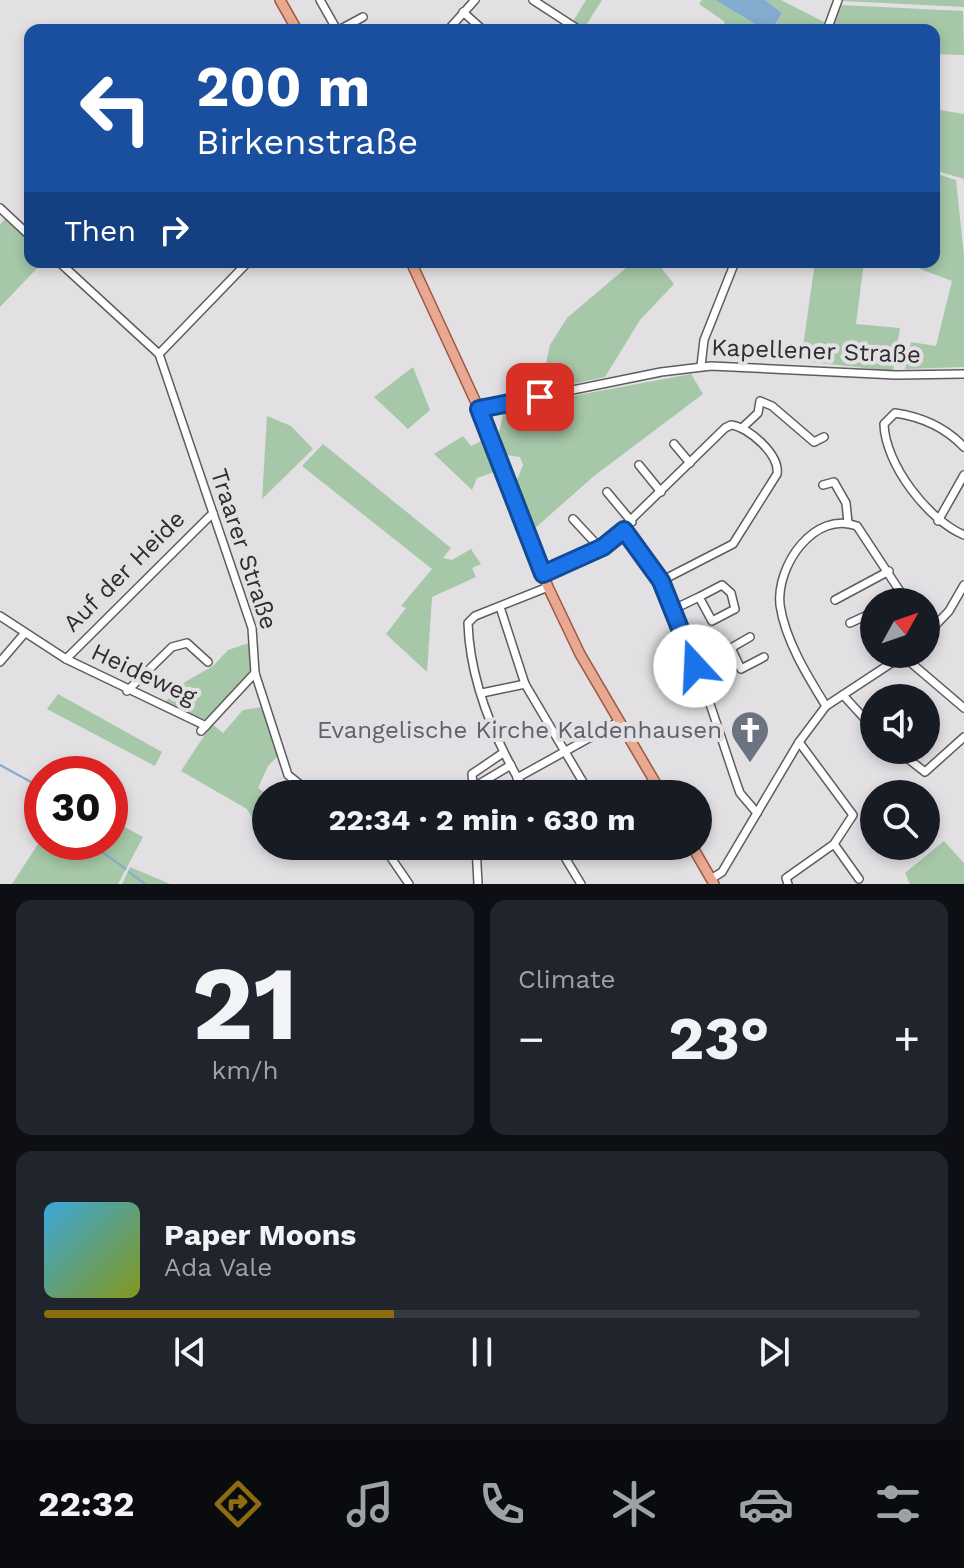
<!DOCTYPE html>
<meta charset="utf-8">
<style>
:root{--surface:#171b24;--page:#20242c;--text:#f1f3f6;--muted:#9ea1a6;--line:#363941;--accent:#8d6c0f}
body{margin:0;font-family:"Work Sans",sans-serif;background:var(--page);color:var(--text);height:100vh;display:flex;flex-direction:column;font-size:30px;white-space:nowrap}
*{box-sizing:border-box;margin:0}
p{font-size:26px;color:var(--muted)}
.icon{flex:none;width:44px;height:44px;fill:none;stroke:currentColor;stroke-width:2;stroke-linecap:round;stroke-linejoin:round}
.map{position:relative;height:884px;overflow:hidden}
.side{display:flex;flex-direction:column;gap:16px;padding:16px;background:#0d0f14;flex:1}
.side>*{flex:none}
.guide{position:absolute;left:24px;top:24px;width:916px;height:244px;border-radius:16px;box-shadow:0 4px 12px #0003;background:#1a4fa0;color:#fff;overflow:hidden}
.needle{width:52px;rotate:50deg}
.fabs{position:absolute;left:860px;top:588px;display:grid;gap:16px}
.fabs a{display:grid;place-items:center;width:80px;height:80px;border-radius:50%;background:var(--surface);box-shadow:0 4px 12px #0003;font-size:40px}
.speed{position:absolute;left:24px;top:756px;display:flex;gap:16px;font-size:40px;font-weight:700;text-align:center}
.speed>*{display:grid;place-content:center;width:104px;height:104px;border-radius:50%;background:var(--surface);box-shadow:0 4px 12px #0003;line-height:1}
.speed .limit{border:12px solid #d22;background:#fff;color:#111}
.pin{position:absolute;display:grid;place-items:center;width:68px;height:68px;color:#fff;margin:-34px;border-radius:16px;box-shadow:0 4px 12px #0006}
.me{position:absolute;width:88px;margin:-44px;rotate:340deg;stroke-linejoin:round;filter:drop-shadow(0 0 6px #0008)}
.turn{display:flex;align-items:center;gap:28px;height:168px;padding:0 40px;font-size:36px}
.turn .icon{width:104px;height:104px;stroke-width:2.5}
.turn b{display:block;font-size:56px;line-height:68px}
.then{display:flex;align-items:center;height:76px;padding:0 40px;background:#0003;gap:16px;font-size:30px}
.big{font-size:60px;font-weight:700;line-height:1.1}
.side .tile{flex:1;display:flex;flex-direction:column;justify-content:center;gap:12px;min-width:0;padding:0 28px;border-radius:16px;background:var(--page)}
.side .dial{align-items:center;gap:0}
.dial b{font-size:104px;line-height:1}
.song{display:flex;align-items:center;gap:24px}
.cover{width:96px;height:96px;border-radius:12px;background:linear-gradient(135deg,hsl(200 70% 55%),hsl(70 70% 35%))}
.played{height:8px;border-radius:4px;background:linear-gradient(90deg,var(--accent) 40%,var(--line) 40%)}
.keys{display:flex;justify-content:space-around;direction:ltr}
.heat{display:flex;justify-content:space-between;align-items:center;font-size:44px;direction:ltr}
.side .tiles{flex:1;display:grid;gap:16px;grid-template-columns:1fr 1fr}
.tile:last-child{grid-column:span 2}
.trip{position:absolute;left:252px;top:780px;width:460px;height:80px;border-radius:40px;background:var(--surface);box-shadow:0 4px 12px #0003;font-weight:700;line-height:80px;text-align:center}
.tab-bar{display:flex;height:128px;justify-content:space-around;align-items:center;background:#090b0e;color:var(--muted)}
.tab-bar .icon{width:56px;height:56px}
.tab-bar .current{color:var(--accent)}
.tab-bar b{font-size:36px;color:var(--text)}
.map>svg:first-child{display:block}
.green{fill:#a6c7a8}
.water{fill:#82abce}
.lines{fill:none;stroke-linecap:round;stroke-linejoin:round}
.stream{stroke:#82abce;stroke-width:2}
.minor-casing{stroke:#5e5c5f;stroke-width:10}
.major-casing{stroke:#9d573f;stroke-width:12}
.minor{stroke:#fff;stroke-width:7}
.major{stroke:#e9a891;stroke-width:9}
.route-casing{stroke:#114b97;stroke-width:20}
.route{stroke:#1a73e8;stroke-width:14}
.labels{text-anchor:middle;dominant-baseline:central;stroke-width:8;stroke-linejoin:round;paint-order:stroke}
.street-label{font-size:24px;fill:#2d2c2e;stroke:#e3e0e3}
.worship-label{font-size:24px;fill:#5b616d;stroke:#e3e0e3;text-anchor:end}
</style>
<div class="map">
<svg width="964" height="884" viewBox="0 0 964 884">
<rect width="100%" height="100%" fill="#e3e0e3"/>
<g class="green">
<polygon points="586,0 602,0 583,30 572,23"/>
<polygon points="702,0 717,0 765,30 720,30 725,22 699,4"/>
<polygon points="765,0 781,0 826,23 824,30 772,30 782,13"/>
<polygon points="840,0 964,0 964,7 843,1"/>
<polygon points="841,5 963,11 964,55 934,54 934,30 829,30"/>
<polygon points="934,109 964,114 964,179 934,170"/>
<polygon points="934,173 956,180 964,256 964,367 905,369 911,342 936,346 952,281 920,269 921,262 934,262"/>
<polygon points="6,217 30,239 30,262 43,262 0,307 0,225"/>
<polygon points="633,262 667,262 662,269 674,284 640,320 605,377 540,391 550,345 567,318"/>
<polygon points="815,262 864,262 856,324 900,328 893,371 801,361"/>
<polygon points="413,367 430,410 408,429 374,397"/>
<polygon points="691,374 703,394 594,476 534,529 515,485 523,465 520,457 507,455 499,433 503,414 578,395"/>
<polygon points="267,416 291,426 313,449 262,499"/>
<polygon points="463,436 471,446 485,439 519,526 516,528 494,472 477,478 472,490 434,454"/>
<polygon points="323,444 451,548 443,558 452,560 471,549 481,564 472,568 476,577 432,597 427,672 386,634 406,608 401,606 432,569 302,466"/>
<polygon points="252,642 250,673 206,720 164,703 185,682 213,666 228,650"/>
<polygon points="58,694 162,752 155,766 47,709"/>
<polygon points="262,707 278,756 268,766 258,788 266,794 266,842 247,809 181,771 212,724 223,733 243,710"/>
<polygon points="110,819 143,837 118,884 12,884 42,838 42,842 110,842"/>
<polygon points="944,841 964,863 964,884 910,884 905,873"/>
<polygon points="130,867 170,884 122,884"/>
</g>
<polygon class="water" points="716,0 765,0 782,13 772,30 765,30"/>
<g class="lines">
<g class="stream">
<polyline points="0,765 42,788"/>
<polyline points="88,842 126,869"/>
<polyline points="129,872 145,884"/>
</g>
<defs>
<g id="minor">
<polyline points="320,0 337,30"/>
<polyline points="533,0 579,30"/>
<polyline points="463,12 483,30"/>
<polyline points="339,30 363,17"/>
<polyline points="448,30 475,0"/>
<polyline points="827,30 838,0"/>
<polyline points="0,208 30,236"/>
<polyline points="59,262 159,354 252,628 255,673 288,775 312,794"/>
<polyline points="159,354 248,262"/>
<polyline points="701,366 704,340 735,262"/>
<polyline points="479,409 661,372 711,366 896,375 964,374"/>
<polyline points="742,428 758,413 760,401 772,406 814,442 824,437"/>
<polyline points="674,444 690,463"/>
<path d="M964 447C945 427 923 417 895 413L884 424C885 464 928 520 964 535"/>
<polyline points="639,465 661,492"/>
<polyline points="823,485 834,482 846,503 848,523"/>
<polyline points="607,492 632,522"/>
<polyline points="573,519 600,548"/>
<polyline points="938,521 964,475"/>
<path d="M624 530C685 605 708 703 740 793L757 813"/>
<path d="M543 574 603 547 725 428 731 425C749 427 780 455 777 474L733 544 661 581"/>
<polyline points="835,600 889,571"/>
<polyline points="892,602 903,596"/>
<polyline points="500,607 525,684 590,794"/>
<polyline points="674,609 699,597 712,621 735,609 731,593 722,585 699,597"/>
<polyline points="0,616 66,659 206,726"/>
<polyline points="850,623 874,612"/>
<polyline points="926,635 949,611 964,585"/>
<polyline points="731,648 750,637"/>
<polyline points="903,656 964,708"/>
<polyline points="66,659 213,513"/>
<polyline points="0,662 24,634"/>
<polyline points="127,691 172,647 187,643 208,662"/>
<polyline points="704,691 728,680 718,654 731,648 741,669 764,657"/>
<polyline points="482,693 525,684"/>
<polyline points="843,695 874,729"/>
<path d="M826 706C808 677 785 640 780 605 776 566 814 510 857 526L907 602"/>
<polyline points="201,731 255,673"/>
<polyline points="897,750 925,772 964,737"/>
<polyline points="517,778 618,722"/>
<polyline points="474,787 511,765"/>
<polyline points="474,794 472,774 503,753"/>
<path d="M527 794C496 743 470 684 468 623L475 616 548 587"/>
<polyline points="834,844 859,879"/>
<polyline points="383,846 409,884"/>
<polyline points="476,846 478,884"/>
<polyline points="558,846 581,884"/>
<polyline points="562,853 574,846"/>
<polyline points="711,879 722,872 799,742 826,706 905,654"/>
<polyline points="788,884 786,878 834,844 853,815 799,742"/>
</g>
<g id="major">
<polyline points="280,0 297,30"/>
<polyline points="411,262 479,409 548,587 580,654 662,794"/>
<polyline points="692,846 714,884"/>
</g>
</defs>
<use href="#minor" class="minor-casing"/>
<use href="#major" class="major-casing"/>
<use href="#minor" class="minor"/>
<use href="#major" class="major"/>
</g>
<g class="lines">
<defs>
<polyline id="route" points="540,397 479,409 543,574 603,547 624,530 661,581 695,666"/>
</defs>
<use href="#route" class="route-casing"/>
<use href="#route" class="route"/>
</g>
<defs>
<symbol id="church-pin" viewBox="-11 -11 22 30"><path d="M0 17L-7.5 6A9.5 9.5 0 1 1 7.5 6Z" fill="#6b7280" stroke="#e3e0e3"/><path d="M-1.2-6h2.4v3.5h3.3v2.4h-3.3V6h-2.4V-.1h-3.3v-2.4h3.3Z" fill="#fff"/></symbol>
</defs>
<g fill-rule="evenodd">
<use href="#church-pin" x="728" y="708" width="44" height="60"/>
</g>
<g class="labels">
<g class="street-label">
<text transform="translate(816 351) rotate(2)">Kapellener Straße</text>
<text transform="translate(244 549) rotate(72)">Traarer Straße</text>
<text transform="translate(124 571) rotate(-45)">Auf der Heide</text>
<text transform="translate(144 674) rotate(25)">Heideweg</text>
</g>
<g class="worship-label">
<text x="722" y="730">Evangelische Kirche Kaldenhausen</text>
</g>
</g>
</svg>
<div class="fabs">
<a><svg class="needle" viewBox="-14 -14 28 28"><path d="M0-13l5 13h-10z" fill="#e53935"/><path d="M0 13l5-13h-10z" fill="#9ea1a6"/></svg></a>
<a><svg class="icon" aria-label="sound" viewBox="0 0 24 24"><path d="M4 9h4l5-4v14l-5-4H4zM17 9q2 3 0 6"/></svg></a>
<a><svg class="icon" aria-label="search" viewBox="0 0 24 24"><circle cx="10" cy="10" r="6"/><path d="M15 15l6 6"/></svg></a>
</div>
<div class="speed"><div class="limit">30</div></div>
<div class="pin" style="left:540px;top:397px;background:#d93025"><svg class="icon" aria-label="arrive" viewBox="0 0 24 24"><path d="M6 21V4h12l-3 4 3 4H6"/></svg></div>
<svg class="me" style="left:695px;top:666px" viewBox="-20 -20 40 40"><circle r="19" fill="#fff"/><path d="M0-13L10 11 0 6-10 11z" fill="#1a73e8"/></svg>
<div class="trip">22:34 · 2 min · 630 m</div>
<div class="guide">
<div class="turn"><svg class="icon" aria-label="left" viewBox="0 0 24 24"><path d="M17 20v-9H6M10 6l-5 5 5 5"/></svg><div><b>200 m</b>Birkenstraße</div></div>
<div class="then">Then<svg class="icon" aria-label="right" viewBox="0 0 24 24"><path d="M7 20v-9h11M14 6l5 5-5 5"/></svg></div>
</div>
</div>
<section class="side">
<div class="tiles">
<div class="tile dial"><b>21</b><p>km/h</p></div>
<div class="tile"><p>Climate</p>
<div class="heat"><a>−</a><b class="big">23°</b><a>+</a></div>
</div>
<div class="tile">
<div class="song"><i class="cover"></i><div><b>Paper Moons</b><p>Ada Vale</p></div></div>
<div class="played"></div>
<div class="keys"><svg class="icon" aria-label="previous" viewBox="0 0 24 24"><path d="M18 5L8 12l10 7zM5 5v14"/></svg><svg class="icon" aria-label="pause" viewBox="0 0 24 24"><path d="M8 5v14M16 5v14"/></svg><svg class="icon" aria-label="next" viewBox="0 0 24 24"><path d="M6 5l10 7-10 7zM19 5v14"/></svg></div>
</div>
</div>
</section>
<nav class="tab-bar">
<b>22:32</b>
<svg class="icon current" aria-label="directions" viewBox="0 0 24 24"><path d="M12 3l9 9-9 9-9-9zM9 14v-3h6M13 9l2 2-2 2"/></svg>
<svg class="icon" aria-label="music" viewBox="0 0 24 24"><path d="M9 18V5l10-2v13"/><circle cx="6" cy="18" r="3"/><circle cx="16" cy="16" r="3"/></svg>
<svg class="icon" aria-label="phone" viewBox="0 0 24 24"><path d="M5 4h4l2 5-3 2q2 4 5 5l2-3 5 2v4C11 20 4 13 5 4z"/></svg>
<svg class="icon" aria-label="climate" viewBox="0 0 24 24"><path d="M12 3v18M4 7l16 10M4 17L20 7"/></svg>
<svg class="icon" aria-label="car" viewBox="0 0 24 24"><path d="M5 17H2v-5l4-1 3-4h7l3 4 3 1v5h-3M9 17h6M6 11h13"/><circle cx="7" cy="17" r="2"/><circle cx="17" cy="17" r="2"/></svg>
<svg class="icon" aria-label="filters" viewBox="0 0 24 24"><path d="M4 7h16M4 17h16"/><circle cx="9" cy="7" r="2"/><circle cx="15" cy="17" r="2"/></svg>
</nav>
